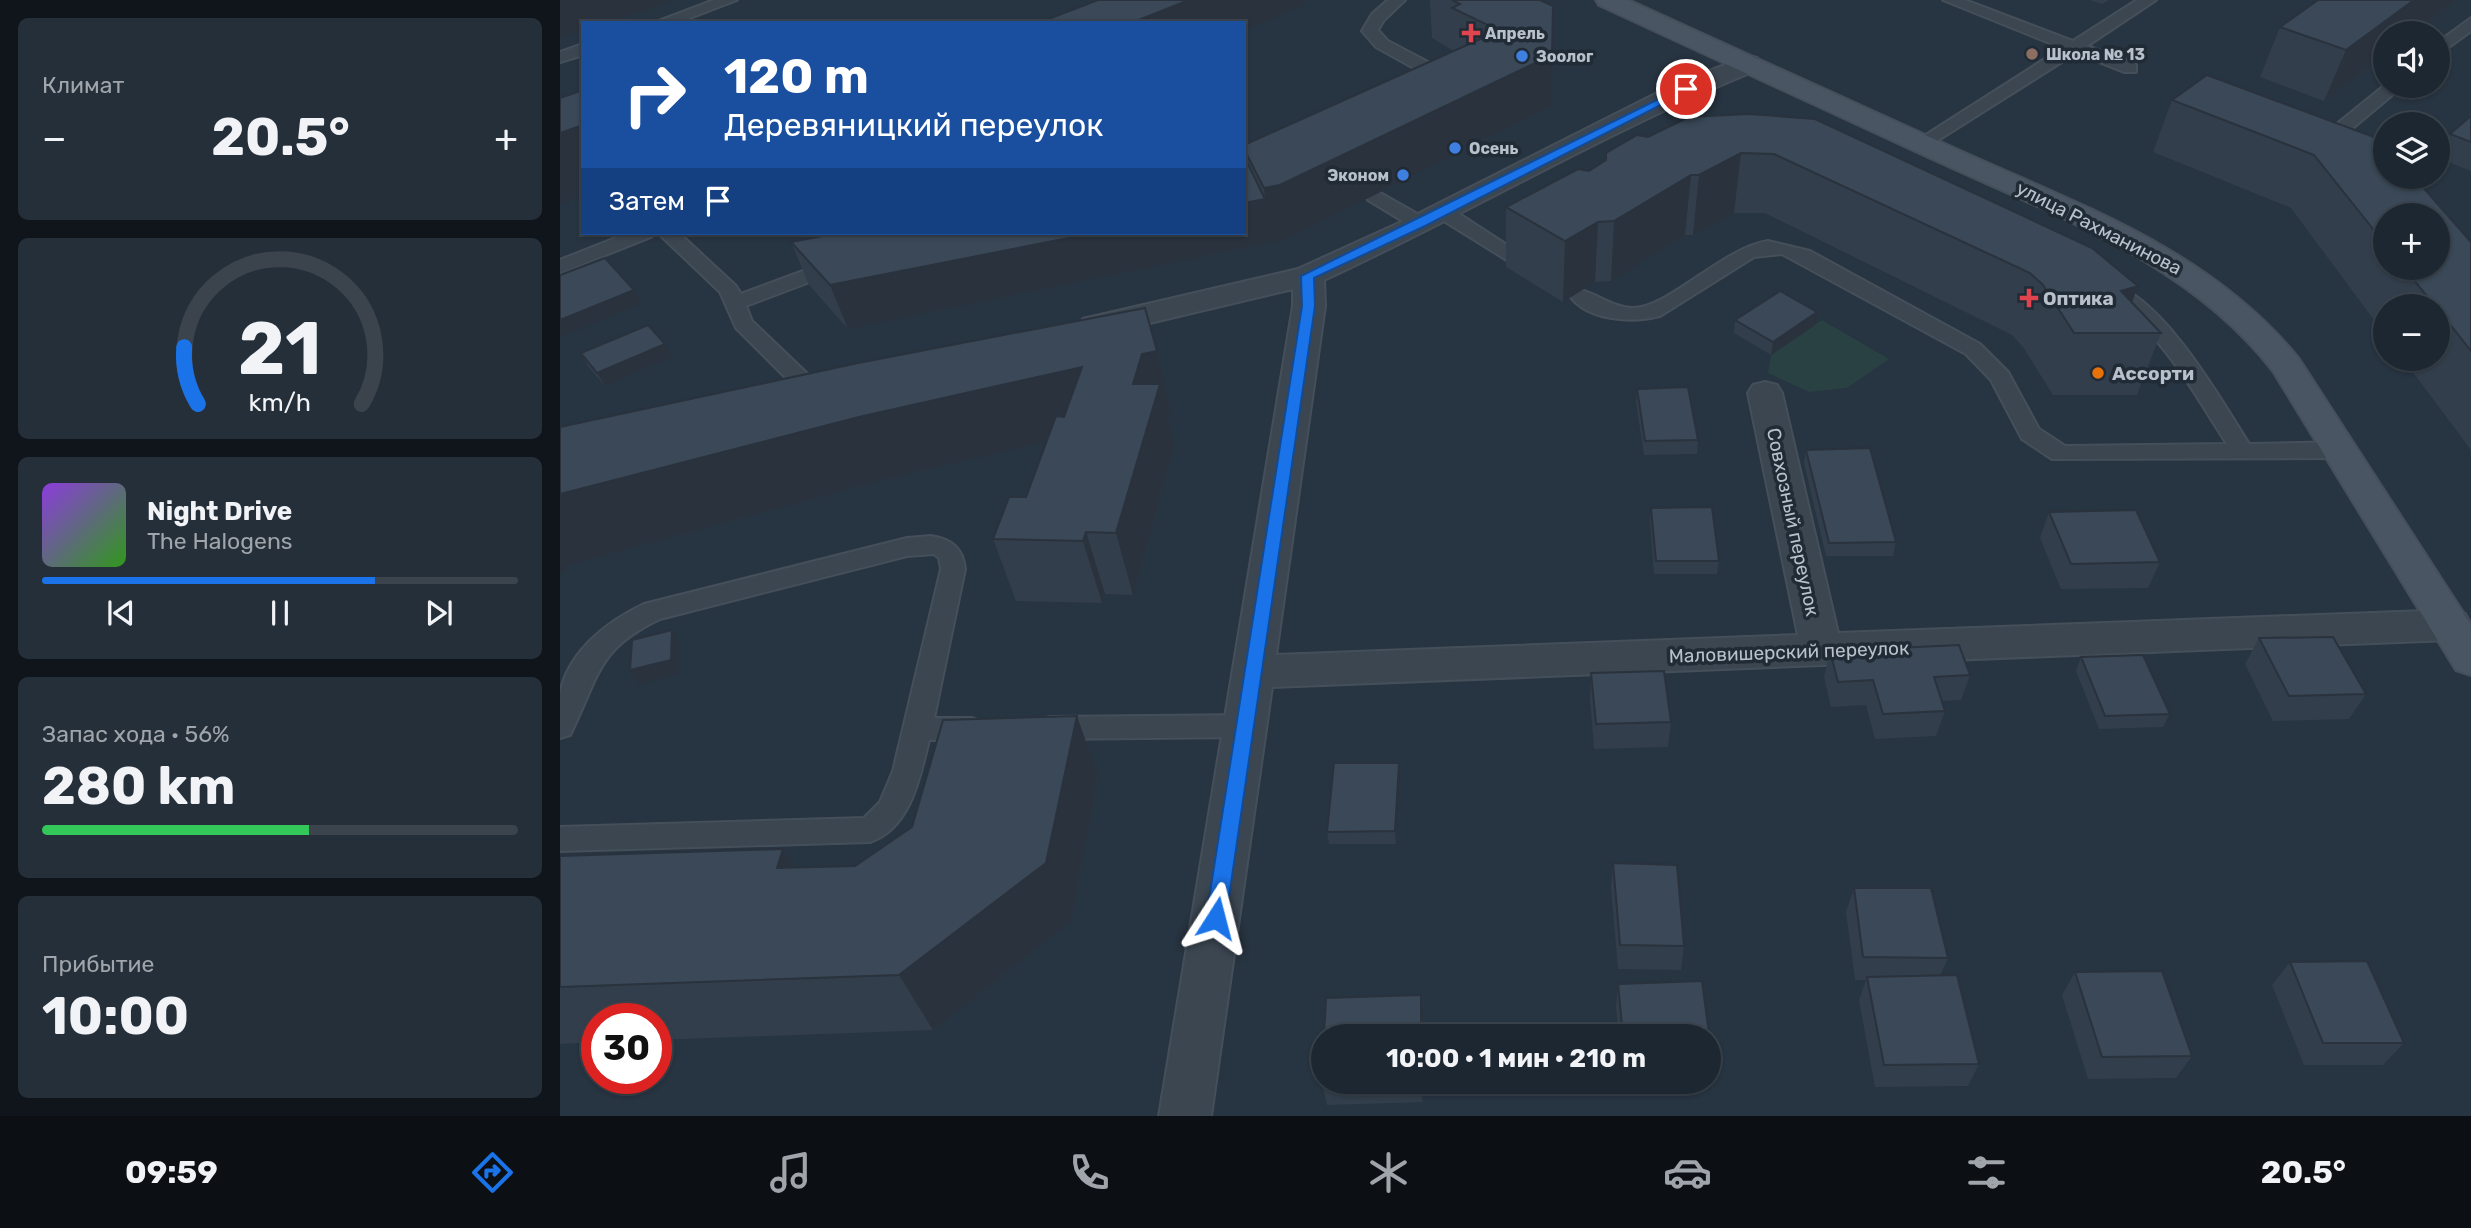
<!DOCTYPE html>
<html lang="ru">
<meta charset="utf-8">
<style>
:root{--surface:#1d2731;--page:#252f39;--text:#f1f3f6;--muted:#a0a5ab;--line:#3b444d;--accent:#1a73e8}
body{margin:0;font-family:Rubik,sans-serif;background:var(--page);color:var(--text);height:100vh;display:flex;flex-direction:column;font-size:26px;white-space:nowrap}
*{box-sizing:border-box;margin:0}
p{font-size:23px;color:var(--muted)}
.icon{flex:none;width:38px;height:38px;fill:none;stroke:currentColor;stroke-width:2;stroke-linecap:round;stroke-linejoin:round}
.map{position:relative;flex:1;overflow:hidden}
.details{display:flex;flex-direction:column;gap:18px;padding:18px;background:#10151b;width:560px}
.details>*{flex:none}
.guide{position:absolute;left:21px;top:21px;width:665px;height:214px;border-radius:0px;box-shadow:0 2px 5px #0004,0 0 0 2px var(--line);background:#1a4fa0;color:#fff;overflow:hidden}
.controls{position:absolute;left:1813px;top:21px;display:grid;gap:14px}
.controls a{display:grid;place-items:center;width:77px;height:77px;border-radius:50%;background:var(--surface);box-shadow:0 2px 5px #0004,0 0 0 2px var(--line);font-size:35px}
.speed{position:absolute;left:21px;top:1003px;display:flex;gap:14px;font-size:35px;font-weight:700;text-align:center}
.speed>*{display:grid;place-content:center;width:91px;height:91px;border-radius:50%;background:var(--surface);box-shadow:0 2px 5px #0004,0 0 0 2px var(--line);line-height:1}
.speed .limit{border:10px solid #d22;background:#fff;color:#111}
.pin{position:absolute;display:grid;place-items:center;width:60px;height:60px;color:#fff;margin:-30px;border:4px solid #fff;border-radius:50%;box-shadow:0 2px 7px #0007}
.me{position:absolute;width:77px;margin:-38px;rotate:9deg;stroke-linejoin:round;filter:drop-shadow(0 0 5px #0008)}
.turn{display:flex;align-items:center;gap:24px;height:147px;padding:0 28px;font-size:32px}
.turn .icon{width:91px;height:91px;stroke-width:2.5}
.turn b{display:block;font-size:49px;line-height:60px}
.then{display:flex;align-items:center;height:66px;padding:0 28px;background:#0003;gap:14px;font-size:26px}
.big{font-size:52px;font-weight:700;line-height:1.1}
.details .widget{flex:1;display:flex;flex-direction:column;justify-content:center;gap:10px;min-width:0;padding:0 24px;border-radius:10px;background:var(--page)}
.details .dial{align-items:center;gap:0}
.dial svg{height:182px;overflow:visible;fill:none;stroke:var(--line);stroke-width:7;stroke-linecap:round;text-anchor:middle}
.dial text{fill:var(--text);stroke:none}
.song{display:flex;align-items:center;gap:21px}
.cover{width:84px;height:84px;border-radius:10px;background:linear-gradient(135deg,hsl(270 70% 55%),hsl(110 70% 35%))}
.played{height:7px;border-radius:4px;background:linear-gradient(90deg,var(--accent) 70%,var(--line) 70%)}
.keys{display:flex;justify-content:space-around;direction:ltr}
.heat{display:flex;justify-content:space-between;align-items:center;font-size:38px;direction:ltr}
.charge{height:10px;border-radius:5px;background:linear-gradient(90deg,#34c759 56%,var(--line) 0)}
.trip{position:absolute;left:751px;top:1024px;width:410px;height:70px;border-radius:35px;background:var(--surface);box-shadow:0 2px 5px #0004,0 0 0 2px var(--line);font-weight:700;line-height:70px;text-align:center}
.dock{display:flex;height:112px;justify-content:space-around;align-items:center;background:#0c1014;color:var(--muted)}
.dock .icon{width:49px;height:49px}
.dock .active{color:var(--accent)}
.dock b{font-size:32px;color:var(--text)}
main{display:flex;flex:1;min-height:0}
.map>svg:first-child{display:block}
.green{fill:#294142}
.lines{fill:none;stroke-linecap:round;stroke-linejoin:round}
.lane-casing{stroke:#454f5a;stroke-width:4}
.street-casing{stroke:#454f5a;stroke-width:4}
.secondary-casing{stroke:#454f5a;stroke-width:4}
.lane{fill:#3b4651;fill-rule:evenodd}
.street{fill:#3b4651;fill-rule:evenodd}
.secondary{fill:#4a5564;fill-rule:evenodd}
.wall{fill:#323e4b;fill-rule:evenodd}
.shaded-wall{fill:#29323d}
.building{fill:#3a4857;stroke:#29323d;stroke-width:2}
.route{fill:#1a73e8;stroke:#114b97;stroke-width:2}
.health-dot{fill:#e0444e;stroke:#202b36;stroke-width:2.5}
.education-dot{fill:#8d6e63;stroke:#202b36;stroke-width:2.5}
.shop-dot{fill:#3f7fe0;stroke:#202b36;stroke-width:2.5}
.food-dot{fill:#e8710a;stroke:#202b36;stroke-width:2.5}
.labels{text-anchor:middle;dominant-baseline:central;stroke-width:7;stroke-linejoin:round;paint-order:stroke}
.far-poi-label{font-size:16px;font-weight:bold;fill:#b8c1cb;stroke:#202b36;text-anchor:start}
.street-label{font-size:19px;fill:#b8c1cb;stroke:#202b36}
.poi-label{font-size:19px;font-weight:bold;fill:#b8c1cb;stroke:#202b36;text-anchor:start}
</style>
<main>
<section class="details">
<div class="widget"><p>Климат</p>
<div class="heat"><a>−</a><b class="big">20.5°</b><a>+</a></div>
</div>
<div class="widget dial"><svg viewBox="0 0 100 80">
<path d="M14 69A42 42 0 1 1 86 69"/>
<path d="M14 69A42 42 0 0 1 8 44" stroke="#1a73e8"/>
<text x="50" y="56" font-size="32" font-weight="700">21</text>
<text x="50" y="72" font-size="11">km/h</text>
</svg></div>
<div class="widget">
<div class="song"><i class="cover"></i><div><b>Night Drive</b><p>The Halogens</p></div></div>
<div class="played"></div>
<div class="keys"><svg class="icon" aria-label="previous" viewBox="0 0 24 24"><path d="M18 5L8 12l10 7zM5 5v14"/></svg><svg class="icon" aria-label="pause" viewBox="0 0 24 24"><path d="M8 5v14M16 5v14"/></svg><svg class="icon" aria-label="next" viewBox="0 0 24 24"><path d="M6 5l10 7-10 7zM19 5v14"/></svg></div>
</div>
<div class="widget"><p>Запас хода · 56%</p><b class="big">280 km</b><div class="charge"></div></div>
<div class="widget"><p>Прибытие</p><b class="big">10:00</b></div>
</section>
<div class="map">
<svg width="1911" height="1116" viewBox="0 0 1911 1116">
<rect width="100%" height="100%" fill="#273441"/>
<polygon class="green" points="1262,320 1329,359 1287,388 1249,392 1208,373 1211,355"/>
<g class="lines">
<defs>
<g id="lane">
<polygon points="154,0 177,0 117,23 93,23"/>
<polygon points="828,0 845,0 824,20 818,30 828,41 883,70 887,78 877,90 865,90 863,86 870,77 816,47 802,31 812,14"/>
<polygon points="1383,0 1405,0 1513,41 1577,0 1596,0 1527,46 1576,64 1576,72 1564,72 1516,53 1364,149 1358,148 1355,144 1358,140 1502,48"/>
<polygon points="1911,18 1911,31 1878,55 1878,42"/>
<polygon points="23,44 23,55 0,62 0,52"/>
<polygon points="1825,85 1843,86 1769,148 1757,148 1754,144 1757,140"/>
<polygon points="815,190 868,220 871,224 861,230 854,228 808,200 806,196 808,192"/>
<polygon points="883,206 890,208 970,260 967,264 953,264 876,216 874,212"/>
<polygon points="68,233 94,233 91,237 0,273 0,260"/>
<polygon points="98,233 119,233 176,286 181,294 270,261 284,261 287,265 284,269 186,306 192,321 258,384 261,389 258,394 242,394 176,328 160,292"/>
<path d="M1208 241 1250 251 1420 344 1448 372 1479 429 1505 446 1667 444C1641 404 1618 362 1585 328 1571 314 1550 304 1539 289L1542 285 1549 283C1602 296 1661 399 1689 444L1782 442 1790 445 1793 450 1790 455 1782 458 1492 459 1462 439 1431 380 1406 354 1222 254 1194 257 1100 316C1073 323 1028 321 1010 296L1020 290C1038 294 1052 307 1071 308 1107 310 1162 248 1208 241Z"/>
<path d="M371 536C391 539 403 548 405 569L374 718H411L421 721 425 729 421 737 411 740H369C360 777 351 828 310 842L0 851V827L304 818 320 802 333 771 381 569 379 558 374 554 347 556 100 619C35 650 39 678 10 735L0 738C0 724 0 707 0 694 8 651 48 621 84 604L347 538Z"/>
<polygon points="685,715 695,718 699,726 695,734 685,737 490,739 480,736 476,728 480,720 490,717"/>
</g>
<path id="street" d="M1188 56 1197 58 1201 64 1197 70C1049 130 909 213 764 280L765 306 716 655 1238 635 1188 393 1193 385 1205 382 1217 385 1222 393 1278 633 1891 610 1905 614 1911 625 1905 636 1891 640 712 687 651 1116H599L733 306V289L535 336 523 333 519 326 523 319 738 269 850 218 1117 83Z"/>
<path id="secondary" d="M1036 0H1068C1177 50 1286 99 1396 149 1519 205 1651 250 1739 359L1911 625V675L1896 670 1713 371C1627 260 1491 214 1366 156 1257 106 1148 56 1039 5Z"/>
</defs>
<use href="#lane" class="lane-casing"/>
<use href="#street" class="street-casing"/>
<use href="#secondary" class="secondary-casing"/>
<use href="#lane" class="lane"/>
<use href="#street" class="street"/>
<use href="#secondary" class="secondary"/>
</g>
<g class="wall">
<polygon points="870,0 980,0 991,106 727,239 288,329 249,285 231,242 684,233 684,145 894,51 872,38"/>
<polygon points="1530,0 1549,0 1542,4"/>
<polygon points="1896,0 1853,33 1825,33 1825,54 1764,101 1700,77 1720,27"/>
<path d="M1647 75 1911 242V450L1843 359H1878V306H1825V335L1731 208 1593 152 1612 100ZM1825 215 1878 268H1825Z"/>
<polygon points="1911,116 1911,171 1878,158 1890,134"/>
<polygon points="1129,117 1572,303 1601,333 1577,395 1493,395 1463,347 1452,335 1205,213 1174,213 1133,235 1125,235 1051,281 1035,282 1003,302 946,267 946,207 1029,171 1045,161 1046,153 1088,137"/>
<polygon points="1175,320 1255,325 1211,355 1174,333"/>
<polygon points="597,351 611,413 607,414 614,446 573,595 545,594 542,603 456,601 433,539 466,497 487,441 326,479 12,564 0,574 0,427"/>
<polygon points="21,353 112,357 45,386 28,366"/>
<polygon points="1077,389 1138,440 1137,454 1084,455 1076,402"/>
<polygon points="1246,450 1336,542 1333,556 1266,556 1244,463"/>
<polygon points="1091,508 1159,561 1157,574 1094,574 1090,521"/>
<polygon points="1489,512 1600,562 1588,588 1501,589 1480,538"/>
<polygon points="1699,638 1806,694 1789,719 1713,721 1685,664"/>
<polygon points="1270,651 1410,675 1401,700 1382,701 1385,711 1376,736 1315,739 1306,705 1271,707 1264,677"/>
<polygon points="1521,657 1610,714 1603,727 1539,729 1516,671"/>
<polygon points="1031,673 1111,722 1108,747 1034,749 1030,698"/>
<polygon points="538,776 511,921 373,1030 96,1040 96,1018 37,1018 37,1042 0,1044 0,856 223,849 235,867 295,866"/>
<polygon points="840,776 836,844 769,844 767,832"/>
<polygon points="1053,863 1124,946 1121,970 1058,969 1051,887"/>
<polygon points="1294,888 1388,958 1380,976 1419,1064 1408,1086 1315,1087 1299,1000 1306,980 1295,980 1286,912"/>
<polygon points="1730,962 1844,1043 1823,1065 1744,1065 1712,985"/>
<polygon points="1515,972 1632,1056 1616,1078 1528,1079 1502,995"/>
<polygon points="1142,981 1153,1064 1148,1086 1064,1090 1063,1082 1148,1082 1148,1036 1059,1036 1056,1007 1058,984"/>
<polygon points="763,1082 863,1082 863,1102 767,1105 762,1084"/>
</g>
<g class="shaded-wall">
<polygon points="0,0 116,0 46,23 23,23 23,30 0,38"/>
<polygon points="628,0 746,0 746,4 684,30 684,23 571,23"/>
<polygon points="1854,0 1896,0 1853,33 1825,33 1825,54 1764,101 1786,50"/>
<polygon points="992,55 991,106 727,239 288,329 270,285 534,233 684,233 684,203 705,199 704,188"/>
<polygon points="23,125 23,195 0,204 0,133"/>
<polygon points="1181,153 1174,213 1133,235 1139,175"/>
<polygon points="1131,175 1125,235 1051,281 1054,221"/>
<polygon points="1038,222 1035,282 1003,302 1005,241"/>
<polygon points="1578,286 1561,333 1561,291"/>
<polygon points="74,290 81,303 0,337 0,320"/>
<polygon points="1257,312 1255,325 1211,355 1213,342"/>
<polygon points="105,344 112,357 45,386 37,373"/>
<polygon points="597,351 611,413 607,414 614,446 573,595 556,533 573,384 582,354"/>
<polygon points="522,367 539,429 326,479 12,564 0,574 0,494 299,417"/>
<polygon points="526,532 545,594 542,603 523,541"/>
<polygon points="112,630 120,644 120,673 79,684 70,670"/>
<polygon points="517,716 538,776 511,921 373,1030 339,975"/>
<polygon points="839,763 840,776 836,844 835,831"/>
<polygon points="223,849 262,907 217,868"/>
<polygon points="861,995 863,1017 863,1036 861,1036"/>
<polygon points="860,1082 863,1082 863,1102"/>
</g>
<g class="building">
<polygon points="538,0 629,0 571,23 478,23"/>
<polygon points="892,0 980,0 993,6 992,55 720,185 704,188 684,149 684,145 927,36 928,25 892,8 900,4"/>
<polygon points="1758,0 1854,0 1786,50 1720,27"/>
<polygon points="1647,75 1822,140 1825,144 1825,177 1854,177 1911,242 1911,351 1878,309 1878,306 1875,306 1844,268 1878,268 1878,215 1825,215 1825,244 1754,155 1612,100"/>
<polygon points="23,90 23,125 0,133 0,98"/>
<polygon points="1189,114 1255,119 1532,248 1578,286 1561,291 1601,333 1514,333 1483,285 1470,273 1214,154 1181,153 1139,175 1131,175 1054,221 1038,222 1005,241 946,207 1018,169 1029,171 1046,160 1046,153 1077,135 1088,137 1129,117"/>
<polygon points="1911,116 1911,142 1890,134"/>
<polygon points="684,156 705,199 684,203"/>
<polygon points="279,233 534,233 270,285 231,242"/>
<polygon points="45,258 74,290 0,320 0,275"/>
<polygon points="1220,291 1257,312 1213,342 1175,320"/>
<polygon points="585,308 597,351 582,354 573,384 600,384 556,533 526,532 523,541 433,539 449,497 466,497 496,416 504,417 522,367 299,417 0,494 0,427 298,363"/>
<polygon points="88,325 105,344 37,373 21,353"/>
<polygon points="1128,387 1138,440 1085,441 1077,389"/>
<polygon points="1310,448 1336,542 1269,543 1246,450"/>
<polygon points="1152,507 1159,561 1096,561 1091,508"/>
<polygon points="1576,510 1600,562 1511,564 1489,512"/>
<polygon points="112,630 111,660 70,670 72,640"/>
<polygon points="1773,637 1806,694 1729,696 1699,638"/>
<polygon points="1399,645 1410,675 1374,677 1385,711 1323,714 1313,680 1278,682 1270,651"/>
<polygon points="1583,655 1610,714 1545,716 1521,657"/>
<polygon points="1104,671 1111,722 1036,724 1031,673"/>
<polygon points="517,716 486,863 339,975 0,987 0,856 223,849 217,868 295,866 352,827 383,720"/>
<polygon points="774,763 839,763 835,831 767,832"/>
<polygon points="1053,863 1117,865 1124,946 1060,945"/>
<polygon points="1294,888 1371,888 1388,958 1303,957"/>
<polygon points="1807,961 1844,1043 1763,1043 1730,962"/>
<polygon points="1602,971 1632,1056 1542,1057 1515,972"/>
<polygon points="1397,975 1419,1064 1324,1065 1307,977"/>
<polygon points="1142,981 1153,1064 1148,1065 1148,1036 1063,1036 1058,984"/>
<polygon points="861,995 861,1036 764,1036 766,998"/>
<polygon points="763,1062 763,1082 829,1082 762,1084"/>
</g>
<polygon class="route" points="1123,87 1132,89 865,226 754,278 755,306 666,918 663,924 656,927 649,924 646,918 742,306 741,276"/>
<g class="health-dot">
<path d="M907.5 22.5h7v7h7v7h-7v7h-7v-7h-7v-7h7z"/>
<path d="M1465.5 287.5h7v7h7v7h-7v7h-7v-7h-7v-7h7z"/>
</g>
<circle class="education-dot" cx="1472" cy="54" r="7"/>
<g class="shop-dot">
<circle cx="962" cy="56" r="7"/>
<circle cx="895" cy="148" r="7"/>
<circle cx="843" cy="175" r="7"/>
</g>
<circle class="food-dot" cx="1538" cy="373" r="7"/>
<g class="labels">
<g class="far-poi-label">
<text x="925" y="33">Апрель</text>
<text x="1486" y="54">Школа № 13</text>
<text x="976" y="56">Зоолог</text>
<text x="909" y="148">Осень</text>
<text x="829" y="175" text-anchor="end">Эконом</text>
</g>
<g class="street-label">
<text transform="translate(1539 228) rotate(27)">улица Рахманинова</text>
<text transform="translate(1233 522) rotate(78)">Совхозный переулок</text>
<text transform="translate(1229 652) rotate(-2)">Маловишерский переулок</text>
</g>
<g class="poi-label">
<text x="1483" y="298">Оптика</text>
<text x="1552" y="373">Ассорти</text>
</g>
</g>
</svg>
<div class="controls">
<a><svg class="icon" aria-label="sound" viewBox="0 0 24 24"><path d="M4 9h4l5-4v14l-5-4H4zM17 9q2 3 0 6"/></svg></a>
<a><svg class="icon" aria-label="layers" viewBox="0 0 24 24"><path d="M12 4l9 5-9 5-9-5zM3 14l9 5 9-5"/></svg></a>
<a>+</a>
<a>−</a>
</div>
<div class="speed"><div class="limit">30</div></div>
<div class="pin" style="left:1126px;top:89px;background:#d93025"><svg class="icon" aria-label="arrive" viewBox="0 0 24 24"><path d="M6 21V4h12l-3 4 3 4H6"/></svg></div>
<svg class="me" style="left:656px;top:918px" viewBox="-20 -20 40 40"><path d="M0-17L14 15 0 8-14 15z" fill="#1a73e8" stroke="#fff" stroke-width="4"/></svg>
<div class="trip">10:00 · 1 мин · 210 m</div>
<div class="guide">
<div class="turn"><svg class="icon" aria-label="right" viewBox="0 0 24 24"><path d="M7 20v-9h11M14 6l5 5-5 5"/></svg><div><b>120 m</b>Деревяницкий переулок</div></div>
<div class="then">Затем<svg class="icon" aria-label="arrive" viewBox="0 0 24 24"><path d="M6 21V4h12l-3 4 3 4H6"/></svg></div>
</div>
</div>
</main>
<nav class="dock">
<b>09:59</b>
<svg class="icon active" aria-label="directions" viewBox="0 0 24 24"><path d="M12 3l9 9-9 9-9-9zM9 14v-3h6M13 9l2 2-2 2"/></svg>
<svg class="icon" aria-label="music" viewBox="0 0 24 24"><path d="M9 18V5l10-2v13"/><circle cx="6" cy="18" r="3"/><circle cx="16" cy="16" r="3"/></svg>
<svg class="icon" aria-label="phone" viewBox="0 0 24 24"><path d="M5 4h4l2 5-3 2q2 4 5 5l2-3 5 2v4C11 20 4 13 5 4z"/></svg>
<svg class="icon" aria-label="climate" viewBox="0 0 24 24"><path d="M12 3v18M4 7l16 10M4 17L20 7"/></svg>
<svg class="icon" aria-label="car" viewBox="0 0 24 24"><path d="M5 17H2v-5l4-1 3-4h7l3 4 3 1v5h-3M9 17h6M6 11h13"/><circle cx="7" cy="17" r="2"/><circle cx="17" cy="17" r="2"/></svg>
<svg class="icon" aria-label="filters" viewBox="0 0 24 24"><path d="M4 7h16M4 17h16"/><circle cx="9" cy="7" r="2"/><circle cx="15" cy="17" r="2"/></svg>
<b>20.5°</b>
</nav>
